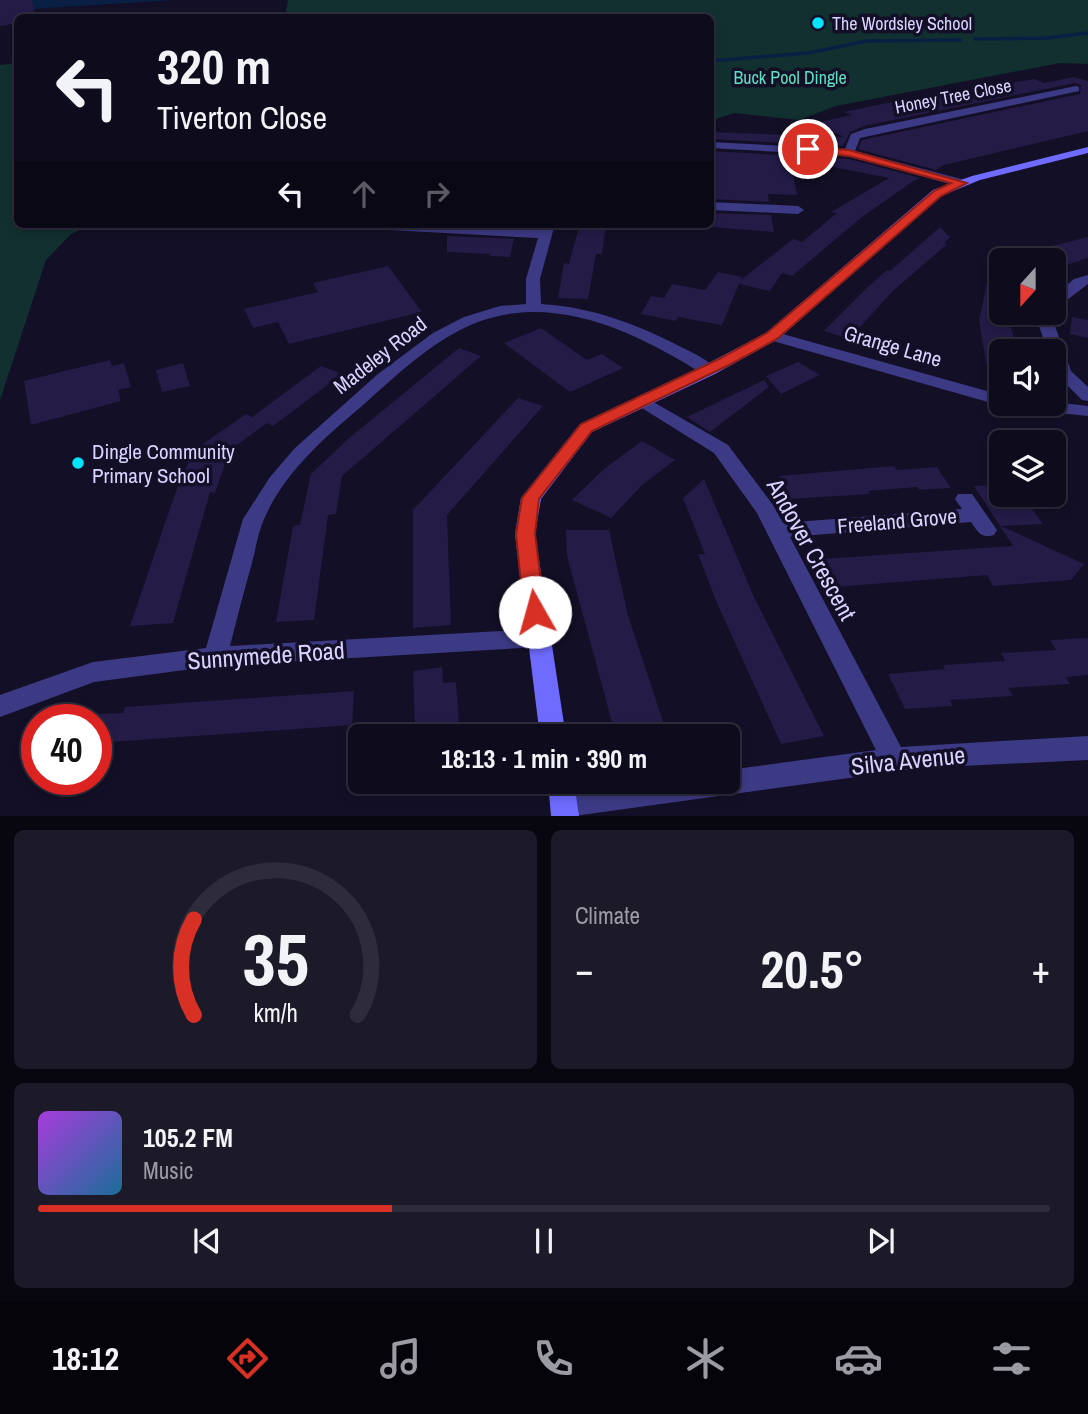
<!DOCTYPE html>
<meta charset="utf-8">
<style>
:root{--surface:#0e0b1c;--page:#1c1929;--text:#f1f3f6;--muted:#9b9ba3;--line:#2e2b3b;--accent:#d93025}
body{margin:0;font-family:"Archivo Narrow",sans-serif;background:var(--page);color:var(--text);height:100vh;display:flex;flex-direction:column;font-size:26px;white-space:nowrap}
*{box-sizing:border-box;margin:0}
p{font-size:23px;color:var(--muted)}
.icon{flex:none;width:38px;height:38px;fill:none;stroke:currentColor;stroke-width:2;stroke-linecap:round;stroke-linejoin:round}
.map{position:relative;height:816px;overflow:hidden}
.drawer{display:flex;flex-direction:column;gap:14px;padding:14px;background:#08060f;flex:1}
.drawer>*{flex:none}
.guide{position:absolute;left:14px;top:14px;width:700px;height:214px;border-radius:10px;box-shadow:0 4px 10px #0003,0 0 0 2px var(--line);background:#0e0b1c;color:var(--text);overflow:hidden}
.needle{width:46px;rotate:201deg}
.tools{position:absolute;left:989px;top:248px;display:grid;gap:14px}
.tools a{display:grid;place-items:center;width:77px;height:77px;border-radius:10px;background:var(--surface);box-shadow:0 4px 10px #0003,0 0 0 2px var(--line);font-size:35px}
.speed{position:absolute;left:21px;top:704px;display:flex;gap:14px;font-size:35px;font-weight:700;text-align:center}
.speed>*{display:grid;place-content:center;width:91px;height:91px;border-radius:50%;background:var(--surface);box-shadow:0 4px 10px #0003,0 0 0 2px var(--line);line-height:1}
.speed .limit{border:10px solid #d22;background:#fff;color:#111}
.pin{position:absolute;display:grid;place-items:center;width:60px;height:60px;color:#fff;margin:-30px;border:4px solid #fff;border-radius:50%;box-shadow:0 2px 7px #0007}
.me{position:absolute;width:77px;margin:-38px;rotate:353deg;stroke-linejoin:round;filter:drop-shadow(0 0 5px #0008)}
.turn{display:flex;align-items:center;gap:24px;height:147px;padding:0 28px;font-size:32px}
.turn .icon{width:91px;height:91px;stroke-width:2.5}
.turn b{display:block;font-size:49px;line-height:60px}
.lanes{display:flex;align-items:center;height:66px;padding:0 28px;background:#0003;justify-content:center;gap:35px;direction:ltr}
.lanes .off{opacity:.35}
.big{font-size:52px;font-weight:700;line-height:1.1}
.drawer .widget{flex:1;display:flex;flex-direction:column;justify-content:center;gap:10px;min-width:0;padding:0 24px;border-radius:10px;background:var(--page)}
.drawer .dial{align-items:center;gap:0}
.dial svg{height:182px;overflow:visible;fill:none;stroke:var(--line);stroke-width:7;stroke-linecap:round;text-anchor:middle}
.dial text{fill:var(--text);stroke:none}
.song{display:flex;align-items:center;gap:21px}
.cover{width:84px;height:84px;border-radius:10px;background:linear-gradient(135deg,hsl(280 70% 55%),hsl(200 70% 35%))}
.played{height:7px;border-radius:4px;background:linear-gradient(90deg,var(--accent) 35%,var(--line) 35%)}
.keys{display:flex;justify-content:space-around;direction:ltr}
.heat{display:flex;justify-content:space-between;align-items:center;font-size:38px;direction:ltr}
.drawer .tiles{flex:1;display:grid;gap:14px;grid-template-columns:1fr 1fr}
.widget:last-child{grid-column:span 2}
.trip{position:absolute;left:348px;top:724px;width:392px;height:70px;border-radius:10px;background:var(--surface);box-shadow:0 4px 10px #0003,0 0 0 2px var(--line);font-weight:700;line-height:70px;text-align:center}
.tabs{display:flex;height:112px;justify-content:space-around;align-items:center;background:#06040b;color:var(--muted)}
.tabs .icon{width:49px;height:49px}
.tabs .selected{color:var(--accent)}
.tabs b{font-size:32px;color:var(--text)}
.map>svg:first-child{display:block}
.green{fill:#12302f}
.water{fill:#0a1f44}
.lines{fill:none;stroke-linecap:round;stroke-linejoin:round}
.stream{stroke:#0a1f44;stroke-width:3.5}
.building{fill:#241b47}
.street{fill:#3d3a85;fill-rule:evenodd}
.secondary{fill:#6f6bff;fill-rule:evenodd}
.route{fill:#d93025;stroke:#8d1f18;stroke-width:2}
.poi-dot{fill:#00e5ff;stroke:#130f26;stroke-width:2.5}
.labels{text-anchor:middle;dominant-baseline:central;stroke-width:7;stroke-linejoin:round;paint-order:stroke}
.far-poi-label{font-size:18px;fill:#d9d4ff;stroke:#130f26;text-anchor:start}
.far-park-label{font-size:18px;fill:#5fe0c0;stroke:#130f26}
.far-street-label{font-size:18px;fill:#d9d4ff;stroke:#130f26}
.street-label{font-size:21px;fill:#d9d4ff;stroke:#130f26}
.poi-label{font-size:21px;fill:#d9d4ff;stroke:#130f26;text-anchor:start}
.near-street-label{font-size:24px;fill:#d9d4ff;stroke:#130f26}
</style>
<div class="map">
<svg width="1088" height="816" viewBox="0 0 1088 816">
<rect width="100%" height="100%" fill="#130f26"/>
<g class="green">
<polygon points="288,0 1088,0 1088,64 1060,63 836,106 799,120 734,113 711,121 710,18 285,18"/>
<polygon points="17,63 18,224 91,224 70,235 46,260 0,400 0,65"/>
</g>
<polygon class="water" points="32,0 175,0 0,11 0,8"/>
<g class="lines">
<g class="stream">
<polyline points="975,39 1047,38 1088,33"/>
<polyline points="710,61 808,53 867,41 960,40"/>
</g>
</g>
<g class="building">
<polygon points="0,0 32,0 36,18 18,18 18,23 0,26"/>
<polygon points="1074,77 1088,81 1088,131 944,165 936,170 858,149 862,140 1080,94 1081,85 1075,83 864,126 850,132 843,146 710,139 710,132 844,137 815,123 852,115 844,112 882,104 1035,79 1044,83"/>
<polygon points="710,151 849,159 920,178 912,182 862,217 792,276 782,273 770,291 739,284 722,325 678,317 676,321 641,314 651,296 664,298 672,284 705,290 718,272 742,277 741,280 793,239 802,242 837,213 831,212 889,178 833,167 791,164 797,195 768,194 769,202 710,199"/>
<polygon points="710,213 771,215 774,232 710,227"/>
<polygon points="580,224 606,225 602,254 596,254 588,299 558,298 564,263 569,264"/>
<polygon points="940,227 950,237 944,243 947,244 893,291 849,339 824,331 869,286 887,270 890,271"/>
<polygon points="447,236 514,239 510,257 490,256 490,254 447,252"/>
<polygon points="1088,237 1088,258 1054,269 1054,249 1056,248 1052,246"/>
<polygon points="993,255 1001,256 1001,313 1012,313 1010,322 1015,344 1001,342 1001,390 991,390 979,321"/>
<polygon points="388,266 422,312 289,344 278,322 253,328 244,309 318,292 313,283"/>
<polygon points="1072,317 1088,320 1088,338 1070,334"/>
<polygon points="541,328 587,360 602,354 623,368 570,392 504,343"/>
<polygon points="459,348 481,356 342,476 336,514 328,515 314,620 276,622 293,526 300,525 311,474 348,439"/>
<polygon points="110,360 112,366 124,363 131,387 118,390 121,401 31,425 24,381"/>
<polygon points="798,362 820,375 781,394 766,376"/>
<polygon points="183,363 190,386 162,392 156,370"/>
<polygon points="321,366 342,374 273,426 267,423 230,450 215,493 210,492 173,623 130,626 175,494 194,450 246,414 252,417"/>
<polygon points="764,380 769,387 710,432 687,417"/>
<polygon points="518,398 543,406 447,515 451,625 413,628 413,510"/>
<polygon points="642,441 675,460 642,485 611,518 572,500 604,469"/>
<polygon points="894,466 897,470 937,467 951,488 919,490 917,487 868,491 870,494 790,499 779,476"/>
<polygon points="704,479 754,597 824,736 781,744 717,603 698,554 705,554 683,498"/>
<polygon points="1001,485 1001,495 1022,495 1043,524 1001,526 1084,564 1071,580 993,586 987,575 835,587 822,559 1013,546 974,486"/>
<polygon points="566,530 609,530 627,612 668,737 616,737 567,556"/>
<polygon points="1088,638 1088,675 1066,677 1070,684 1008,688 1013,696 950,700 953,706 905,709 888,674 945,669 943,665 1005,661 1001,653 1056,650 1050,640"/>
<polygon points="442,667 443,683 456,682 460,737 419,737 419,727 415,728 413,671"/>
<polygon points="354,691 352,725 96,743 96,714 123,713 125,707"/>
</g>
<g class="lines">
<g class="street">
<polygon points="1076,86 1079,87 1079,91 860,138 855,151 965,180 967,183 961,187 849,156 710,148 710,142 845,149 851,134 865,129"/>
<polygon points="710,202 798,206 804,210 798,214 710,210"/>
<path d="M346 224H428L541 230 543 224H555L540 279 541 304C591 307 637 324 681 347 693 353 709 360 717 370L709 375 703 374C636 332 552 291 473 324 430 342 396 376 362 406 325 437 285 472 265 517 258 532 256 548 252 563 244 591 237 618 230 646L538 629 546 631 550 638 546 645 538 647 215 666 94 682 0 717V695L93 662 206 648 243 519 270 477 295 448 378 374 433 333 464 317 500 306 526 304V279L538 238 352 228Z"/>
<polygon points="1088,275 1088,284 1059,306 1054,307 1054,296 1074,279"/>
<polygon points="1054,310 1055,326 1071,371 1088,387 1088,401 1082,400 1055,373 1054,352 1048,352 1039,326 1040,313 1054,313"/>
<polygon points="772,331 1001,395 1001,404 1005,404 995,404 766,339 764,336"/>
<path d="M643 396 728 445 773 505 783 523 962 509 955 499 958 494H972L997 530 994 535C981 539 978 532 971 522L790 537 901 747 1088 736V760L921 768 574 816 554 813 550 804 554 795 564 791 630 782H728V770L876 750 757 513 714 453 637 405 634 401Z"/>
<polygon points="1054,402 1088,406 1088,416 1020,409 1011,404"/>
</g>
<g class="secondary">
<polygon points="1088,147 1088,153 980,180 941,196 778,339 715,374 592,432 541,499 535,534 566,737 540,737 515,534 521,498 580,424 703,366 766,333 933,190 972,176"/>
<polygon points="548,782 574,782 579,816 551,816"/>
</g>
</g>
<polygon class="route" points="808,146 849,150 967,183 941,196 777,339 729,365 592,431 539,499 535,534 545,612 542,617 535,620 527,617 524,612 516,534 522,498 581,424 719,359 767,333 934,191 951,183 849,156 805,152 803,149"/>
<g class="poi-dot">
<circle cx="818" cy="23" r="7"/>
<circle cx="78" cy="463" r="7"/>
</g>
<g class="labels">
<g class="far-poi-label">
<text x="832" y="23">The Wordsley School</text>
</g>
<g class="far-park-label">
<text x="790" y="77">Buck Pool Dingle</text>
</g>
<g class="far-street-label">
<text transform="translate(953 96) rotate(-11)">Honey Tree Close</text>
</g>
<g class="street-label">
<text transform="translate(893 346) rotate(16)">Grange Lane</text>
<text transform="translate(380 355) rotate(-38)">Madeley Road</text>
<text transform="translate(897 521) rotate(-5)">Freeland Grove</text>
</g>
<g class="poi-label">
<text x="92" y="451">Dingle Community<tspan x="92" dy="24">Primary School</tspan></text>
</g>
<g class="near-street-label">
<text transform="translate(812 549) rotate(61)">Andover Crescent</text>
<text transform="translate(266 655) rotate(-4)">Sunnymede Road</text>
<text transform="translate(908 760) rotate(-6)">Silva Avenue</text>
</g>
</g>
</svg>
<div class="tools">
<a><svg class="needle" viewBox="-14 -14 28 28"><path d="M0-13l5 13h-10z" fill="#e53935"/><path d="M0 13l5-13h-10z" fill="#9b9ba3"/></svg></a>
<a><svg class="icon" aria-label="sound" viewBox="0 0 24 24"><path d="M4 9h4l5-4v14l-5-4H4zM17 9q2 3 0 6"/></svg></a>
<a><svg class="icon" aria-label="layers" viewBox="0 0 24 24"><path d="M12 4l9 5-9 5-9-5zM3 14l9 5 9-5"/></svg></a>
</div>
<div class="speed"><div class="limit">40</div></div>
<div class="pin" style="left:808px;top:149px;background:#d93025"><svg class="icon" aria-label="arrive" viewBox="0 0 24 24"><path d="M6 21V4h12l-3 4 3 4H6"/></svg></div>
<svg class="me" style="left:535px;top:612px" viewBox="-20 -20 40 40"><circle r="19" fill="#fff"/><path d="M0-13L10 11 0 6-10 11z" fill="#d93025"/></svg>
<div class="trip">18:13 · 1 min · 390 m</div>
<div class="guide">
<div class="turn"><svg class="icon" aria-label="left" viewBox="0 0 24 24"><path d="M17 20v-9H6M10 6l-5 5 5 5"/></svg><div><b>320 m</b>Tiverton Close</div></div>
<div class="lanes"><svg class="icon" aria-label="left" viewBox="0 0 24 24"><path d="M17 20v-9H6M10 6l-5 5 5 5"/></svg><svg class="icon off" aria-label="ahead" viewBox="0 0 24 24"><path d="M12 20V5M6 11l6-6 6 6"/></svg><svg class="icon off" aria-label="right" viewBox="0 0 24 24"><path d="M7 20v-9h11M14 6l5 5-5 5"/></svg></div>
</div>
</div>
<section class="drawer">
<div class="tiles">
<div class="widget dial"><svg viewBox="0 0 100 80">
<path d="M14 69A42 42 0 1 1 86 69"/>
<path d="M14 69A42 42 0 0 1 14 27" stroke="#d93025"/>
<text x="50" y="56" font-size="32" font-weight="700">35</text>
<text x="50" y="72" font-size="11">km/h</text>
</svg></div>
<div class="widget"><p>Climate</p>
<div class="heat"><a>−</a><b class="big">20.5°</b><a>+</a></div>
</div>
<div class="widget">
<div class="song"><i class="cover"></i><div><b>105.2 FM</b><p>Music</p></div></div>
<div class="played"></div>
<div class="keys"><svg class="icon" aria-label="previous" viewBox="0 0 24 24"><path d="M18 5L8 12l10 7zM5 5v14"/></svg><svg class="icon" aria-label="pause" viewBox="0 0 24 24"><path d="M8 5v14M16 5v14"/></svg><svg class="icon" aria-label="next" viewBox="0 0 24 24"><path d="M6 5l10 7-10 7zM19 5v14"/></svg></div>
</div>
</div>
</section>
<nav class="tabs">
<b>18:12</b>
<svg class="icon selected" aria-label="directions" viewBox="0 0 24 24"><path d="M12 3l9 9-9 9-9-9zM9 14v-3h6M13 9l2 2-2 2"/></svg>
<svg class="icon" aria-label="music" viewBox="0 0 24 24"><path d="M9 18V5l10-2v13"/><circle cx="6" cy="18" r="3"/><circle cx="16" cy="16" r="3"/></svg>
<svg class="icon" aria-label="phone" viewBox="0 0 24 24"><path d="M5 4h4l2 5-3 2q2 4 5 5l2-3 5 2v4C11 20 4 13 5 4z"/></svg>
<svg class="icon" aria-label="climate" viewBox="0 0 24 24"><path d="M12 3v18M4 7l16 10M4 17L20 7"/></svg>
<svg class="icon" aria-label="car" viewBox="0 0 24 24"><path d="M5 17H2v-5l4-1 3-4h7l3 4 3 1v5h-3M9 17h6M6 11h13"/><circle cx="7" cy="17" r="2"/><circle cx="17" cy="17" r="2"/></svg>
<svg class="icon" aria-label="filters" viewBox="0 0 24 24"><path d="M4 7h16M4 17h16"/><circle cx="9" cy="7" r="2"/><circle cx="15" cy="17" r="2"/></svg>
</nav>
